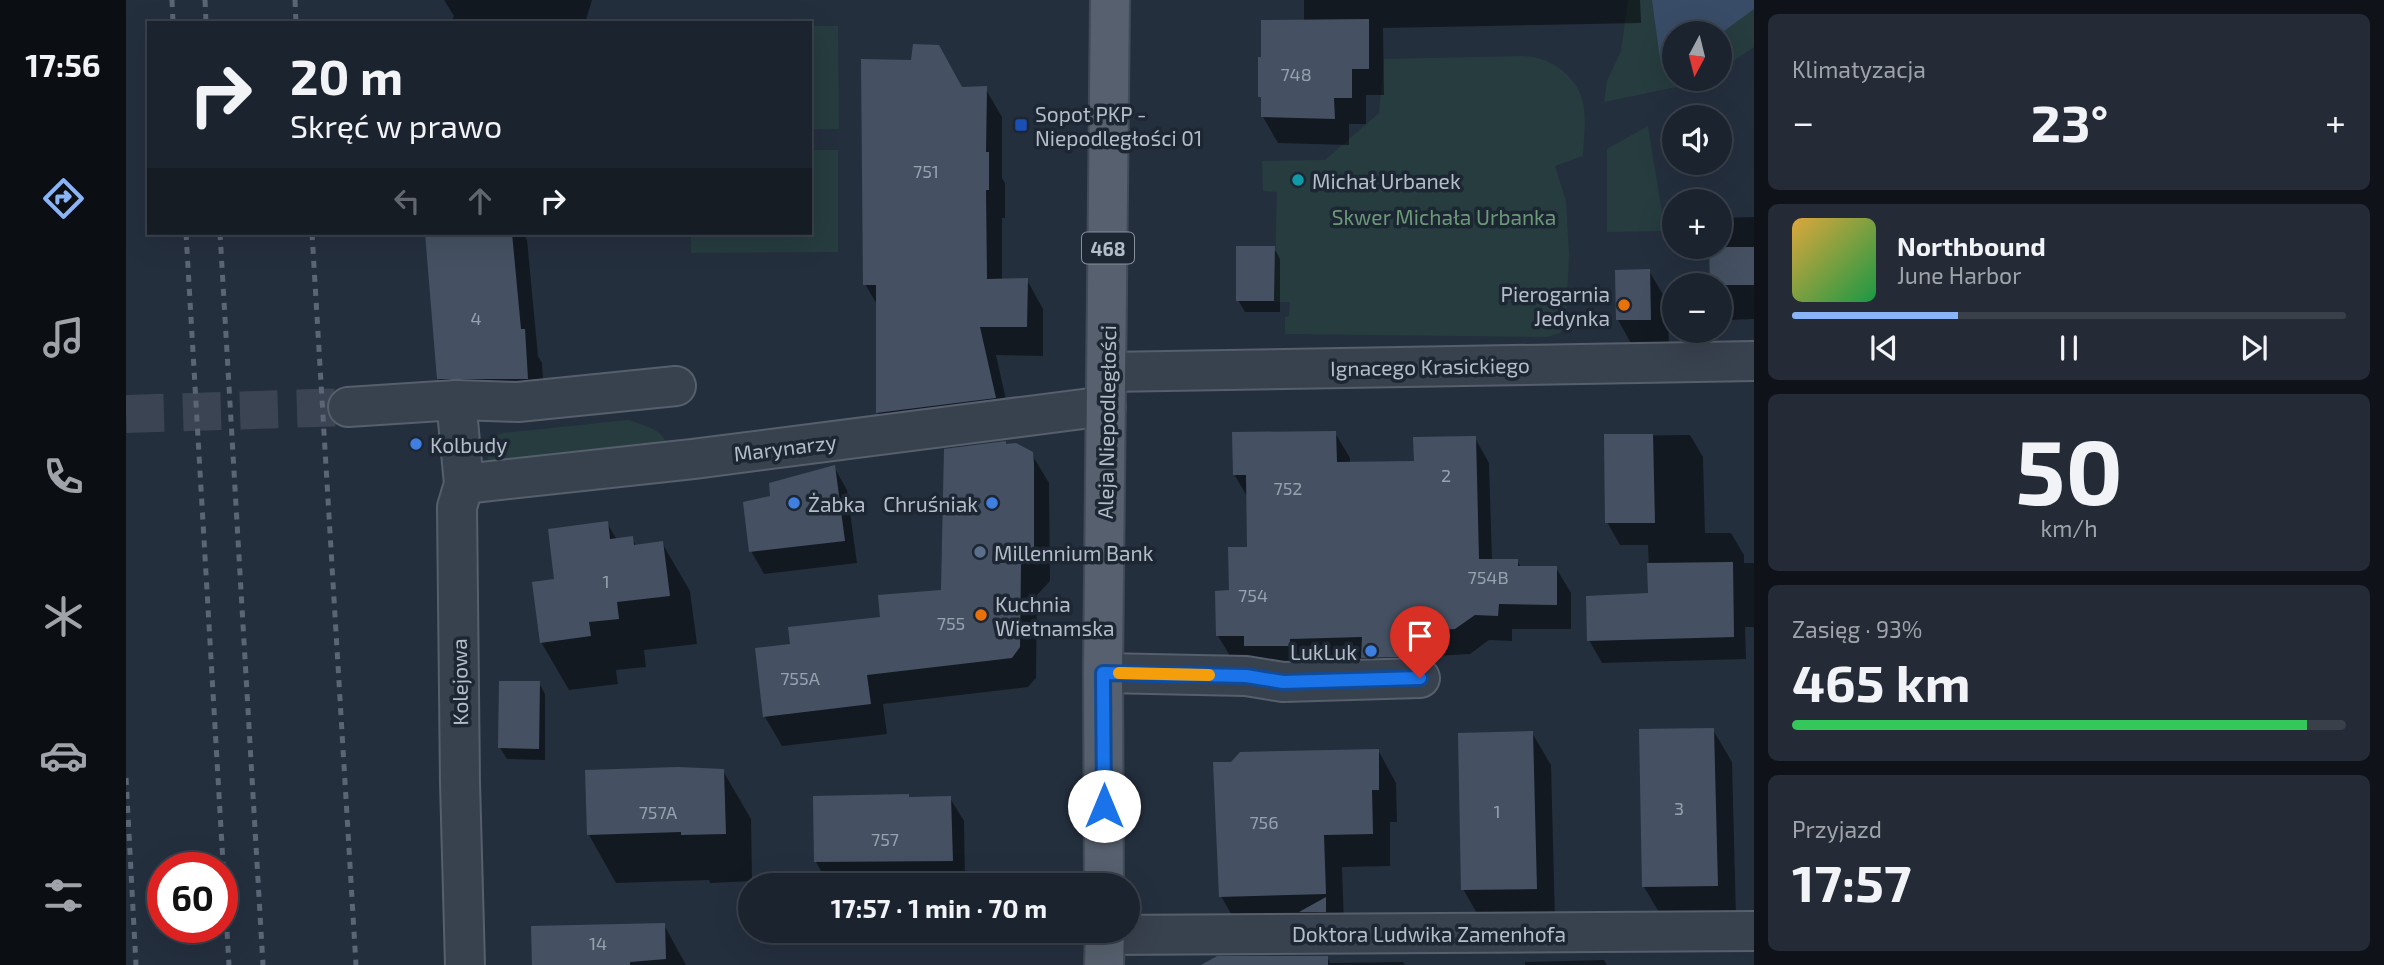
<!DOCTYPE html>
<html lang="pl">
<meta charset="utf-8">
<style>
:root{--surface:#1b232e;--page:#242b36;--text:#f1f3f6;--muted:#a0a4aa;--line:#39404a;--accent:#8ab4f8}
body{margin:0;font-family:"Exo 2",sans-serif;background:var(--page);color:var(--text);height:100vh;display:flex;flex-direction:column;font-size:26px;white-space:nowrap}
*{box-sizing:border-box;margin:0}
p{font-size:23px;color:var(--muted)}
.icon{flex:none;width:38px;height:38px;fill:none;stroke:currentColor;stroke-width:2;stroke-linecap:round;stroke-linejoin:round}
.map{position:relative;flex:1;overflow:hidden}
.drawer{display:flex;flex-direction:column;gap:14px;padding:14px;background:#0f1319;width:630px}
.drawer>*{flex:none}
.banner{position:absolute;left:21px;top:21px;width:665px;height:214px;border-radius:0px;box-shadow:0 7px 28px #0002,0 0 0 2px var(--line);background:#1b232e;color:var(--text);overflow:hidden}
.needle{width:46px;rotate:187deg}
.buttons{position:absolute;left:1536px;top:21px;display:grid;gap:14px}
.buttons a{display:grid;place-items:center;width:70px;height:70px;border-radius:50%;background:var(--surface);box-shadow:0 7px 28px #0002,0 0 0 2px var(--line);font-size:35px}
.speed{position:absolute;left:21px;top:852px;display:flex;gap:14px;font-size:35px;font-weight:700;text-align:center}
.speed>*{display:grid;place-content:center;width:91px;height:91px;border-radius:50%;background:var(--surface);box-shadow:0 7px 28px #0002,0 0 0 2px var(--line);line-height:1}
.speed .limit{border:10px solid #d22;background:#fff;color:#111}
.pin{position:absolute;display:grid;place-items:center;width:60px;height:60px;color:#fff;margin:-72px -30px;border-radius:50% 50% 50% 0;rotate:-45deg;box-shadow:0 0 7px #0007}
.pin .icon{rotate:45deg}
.me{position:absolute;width:77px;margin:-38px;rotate:0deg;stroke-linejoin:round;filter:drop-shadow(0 0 5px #0008)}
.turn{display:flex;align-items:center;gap:24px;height:147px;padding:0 28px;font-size:32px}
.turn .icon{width:91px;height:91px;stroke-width:2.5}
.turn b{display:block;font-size:49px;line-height:60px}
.lanes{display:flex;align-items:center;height:66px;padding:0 28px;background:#0003;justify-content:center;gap:35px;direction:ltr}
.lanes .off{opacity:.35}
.big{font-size:52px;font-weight:700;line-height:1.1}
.drawer .card{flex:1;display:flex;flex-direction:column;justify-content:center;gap:10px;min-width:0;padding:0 24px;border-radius:10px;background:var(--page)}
.drawer .dial{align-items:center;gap:0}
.dial b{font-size:91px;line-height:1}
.song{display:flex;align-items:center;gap:21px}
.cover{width:84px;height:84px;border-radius:10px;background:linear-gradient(135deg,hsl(40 70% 55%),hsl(140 70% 35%))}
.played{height:7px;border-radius:4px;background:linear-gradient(90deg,var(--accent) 30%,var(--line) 30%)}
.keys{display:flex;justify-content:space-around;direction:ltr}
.heat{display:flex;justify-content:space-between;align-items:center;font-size:38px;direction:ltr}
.charge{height:10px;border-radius:5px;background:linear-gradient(90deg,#34c759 93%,var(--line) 0)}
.trip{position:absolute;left:612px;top:873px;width:402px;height:70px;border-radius:35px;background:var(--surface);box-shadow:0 7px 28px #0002,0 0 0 2px var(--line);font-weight:700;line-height:70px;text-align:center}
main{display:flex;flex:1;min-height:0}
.dock{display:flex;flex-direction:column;width:126px;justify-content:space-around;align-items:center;background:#0b0e12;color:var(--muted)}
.dock .icon{width:49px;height:49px}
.dock .current{color:var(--accent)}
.dock b{font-size:32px;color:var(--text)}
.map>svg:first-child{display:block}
.green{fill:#263c3f}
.water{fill:#394c67}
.shadow{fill:#0007}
.building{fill:#455162}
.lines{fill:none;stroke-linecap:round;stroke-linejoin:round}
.minor-tunnel{stroke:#3a4453;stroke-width:38;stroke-dasharray:38 19;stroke-linecap:butt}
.minor-casing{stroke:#565f6c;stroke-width:42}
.major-casing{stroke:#414a57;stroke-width:42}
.minor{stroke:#38414e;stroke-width:38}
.major{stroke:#56606e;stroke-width:38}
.rail{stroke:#5a6575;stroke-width:5;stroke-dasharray:7 7;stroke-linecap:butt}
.route-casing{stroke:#114b97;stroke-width:18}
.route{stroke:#1a73e8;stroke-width:12}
.slow{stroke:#f59e0b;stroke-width:12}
.transit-dot{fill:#1a4fb4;stroke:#1d2633;stroke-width:2.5}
.culture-dot{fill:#0f9aa8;stroke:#1d2633;stroke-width:2.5}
.food-dot{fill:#e8710a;stroke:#1d2633;stroke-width:2.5}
.shop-dot{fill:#3f7fe0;stroke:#1d2633;stroke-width:2.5}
.service-dot{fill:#5c6f8a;stroke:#1d2633;stroke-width:2.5}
.labels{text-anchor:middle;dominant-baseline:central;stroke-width:7;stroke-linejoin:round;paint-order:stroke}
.number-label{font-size:18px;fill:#98a1af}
.shield{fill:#1d2633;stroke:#878f9c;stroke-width:2}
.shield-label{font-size:19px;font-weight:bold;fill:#b4bcc9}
.poi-label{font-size:21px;fill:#b4bcc9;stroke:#1d2633;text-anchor:start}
.park-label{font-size:21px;fill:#6b9a76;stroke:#1d2633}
.street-label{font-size:21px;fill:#b4bcc9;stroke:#1d2633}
</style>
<main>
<nav class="dock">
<b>17:56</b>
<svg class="icon current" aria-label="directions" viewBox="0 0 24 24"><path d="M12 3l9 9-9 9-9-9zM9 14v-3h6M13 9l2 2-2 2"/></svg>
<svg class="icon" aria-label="music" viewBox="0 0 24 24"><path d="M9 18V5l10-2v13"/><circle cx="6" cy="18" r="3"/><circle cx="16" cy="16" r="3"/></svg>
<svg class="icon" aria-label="phone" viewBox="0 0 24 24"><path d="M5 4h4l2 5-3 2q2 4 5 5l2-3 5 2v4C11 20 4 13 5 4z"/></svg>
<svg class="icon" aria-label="climate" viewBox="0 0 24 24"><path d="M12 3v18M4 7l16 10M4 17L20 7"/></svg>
<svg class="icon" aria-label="car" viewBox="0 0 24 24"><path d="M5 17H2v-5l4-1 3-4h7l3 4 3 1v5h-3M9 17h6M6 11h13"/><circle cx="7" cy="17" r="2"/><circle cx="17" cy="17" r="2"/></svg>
<svg class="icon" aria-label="filters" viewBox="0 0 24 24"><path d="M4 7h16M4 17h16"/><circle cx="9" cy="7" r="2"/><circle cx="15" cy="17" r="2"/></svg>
</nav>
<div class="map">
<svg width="1628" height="965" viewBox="0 0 1628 965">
<rect width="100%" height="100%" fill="#242f3e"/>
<g class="green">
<polygon points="1502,0 1628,0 1628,47 1594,70 1594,33 1549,33 1549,79 1576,79 1565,84 1478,102 1481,81 1495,51"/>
<polygon points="684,26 712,26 713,129 684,129"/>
<path d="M1397 56C1413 57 1425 61 1438 72 1466 97 1458 122 1457 156L1429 166 1440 201 1443 254 1440 319 1434 333 1421 337 1159 334V317L1163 316 1164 302H1148L1151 192 1137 191 1136 161 1199 160 1253 113 1258 59Z"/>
<polygon points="1522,126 1539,231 1481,232 1481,149"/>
<polygon points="684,150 712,150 712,252 565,253 565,233 684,233"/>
<path d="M502 420C519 426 539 429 542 449L364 464 360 455 366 437 376 433Z"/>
</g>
<polygon class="water" points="1526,0 1628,0 1628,9 1594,34 1549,33 1549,60 1534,59"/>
<g class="shadow">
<polygon points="318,0 466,0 459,23 325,23 328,16"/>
<polygon points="1178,0 1514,0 1515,23 1257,28 1258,95 1240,95 1240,124 1223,124 1223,145 1152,143 1137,117 1137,102 1134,96 1178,22"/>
<polygon points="836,88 859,88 876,117 876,178 879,183 879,218 876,218 876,281 901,280 917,309 917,356 870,355 886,427 768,442 752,413 752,306 739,284"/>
<polygon points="1628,217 1628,319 1602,320 1594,306 1594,285 1586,285 1584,247 1594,247 1594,218"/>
<polygon points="301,233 397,233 401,240 412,356 416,363 419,411 331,411 313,379"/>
<polygon points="1148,248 1154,259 1154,312 1119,312 1112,300"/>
<polygon points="1523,271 1542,303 1543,352 1510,352 1492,320"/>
<polygon points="1209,433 1224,458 1224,463 1290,463 1349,438 1363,463 1366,560 1391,560 1395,568 1430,568 1445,593 1445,629 1386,629 1386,641 1363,640 1344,654 1291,657 1291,681 1177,671 1107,661 1092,636 1105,592 1123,549 1122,498 1108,474"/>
<polygon points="1564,435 1577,457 1579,533 1605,533 1618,555 1618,563 1628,563 1628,627 1619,627 1620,659 1476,663 1463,640 1524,595 1522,545 1494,545 1481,522 1479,436"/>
<polygon points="880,446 905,453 923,483 924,581 911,595 910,678 902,687 757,704 761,734 656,746 639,717 666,645 756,618 817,592"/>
<polygon points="708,467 721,490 731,563 638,574 625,551 646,497"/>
<polygon points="481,523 491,540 506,538 510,546 536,543 564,591 571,644 518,650 520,667 490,670 492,684 443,690 415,642 430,581"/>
<polygon points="413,683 419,694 419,760 381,759 374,748"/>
<polygon points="1587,730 1606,762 1610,918 1537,919 1518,887"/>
<polygon points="1406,733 1425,765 1429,921 1356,922 1337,889"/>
<polygon points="1252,750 1270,783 1271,822 1264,822 1264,866 1216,867 1218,926 1113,928 1095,896"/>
<polygon points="597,771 625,819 626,881 584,883 583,880 490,883 463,835"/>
<polygon points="824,798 838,821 839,883 703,885 690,862 783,799"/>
<polygon points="538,925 560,965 408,965"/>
<polygon points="1201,957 1204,963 1277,962 1279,965 1079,965"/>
<polygon points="1478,960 1481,965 1399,965 1399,962"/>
</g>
<g class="building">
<polygon points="1243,19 1243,69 1226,69 1226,98 1208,98 1209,119 1135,117 1135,97 1132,97 1132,57 1135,57 1135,20"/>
<polygon points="787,44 813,45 836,87 861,86 860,152 863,152 863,190 860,190 861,279 902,278 901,327 854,327 870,398 750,413 750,285 737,285 735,59 785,60"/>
<polygon points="299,233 386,233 395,329 399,329 402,379 311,379"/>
<polygon points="1110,246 1149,246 1148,301 1110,301"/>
<polygon points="1583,247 1628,247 1628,285 1584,285"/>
<polygon points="1524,269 1525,320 1490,320 1489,270"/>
<polygon points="1210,431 1211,462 1288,461 1287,437 1350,436 1353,559 1392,559 1392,566 1431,566 1431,605 1373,604 1372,616 1349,615 1329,629 1278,632 1277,657 1235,658 1236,637 1164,639 1164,646 1118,646 1118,636 1090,636 1089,591 1103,590 1102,547 1121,547 1120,475 1107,475 1106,432"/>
<polygon points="1478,434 1527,434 1529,523 1479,523"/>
<polygon points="880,441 880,444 890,443 907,452 908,464 908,551 895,565 894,647 886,658 741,675 745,704 637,717 629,648 664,644 662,627 754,617 752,595 815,590 818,449"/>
<polygon points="709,465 719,541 623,552 617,502 644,496 643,483"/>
<polygon points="482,521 484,539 507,536 508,545 537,541 544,596 491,602 493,619 463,622 465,636 414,643 406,582 428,579 422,529"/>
<polygon points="1607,562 1608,637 1461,641 1460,596 1522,593 1521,563"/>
<polygon points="373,681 414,681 413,749 372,748"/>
<polygon points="1588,728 1592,886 1516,887 1513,729"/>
<polygon points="1407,731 1411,889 1335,890 1332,733"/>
<polygon points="1253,749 1253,790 1246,790 1247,834 1198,835 1200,894 1093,897 1087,762 1105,762 1114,752"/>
<polygon points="552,767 598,769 600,834 555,835 555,832 461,835 459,770"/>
<polygon points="783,794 783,797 825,796 827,861 688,862 687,796"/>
<polygon points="1200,897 1200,912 1173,912"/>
<polygon points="539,923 540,959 504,962 504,965 406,965 405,926"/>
<polygon points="1091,956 1202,956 1202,965 1075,965"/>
</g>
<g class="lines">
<polyline class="minor-tunnel" points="0,414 222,407"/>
<defs>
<g id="minor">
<polyline points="981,372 1628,361"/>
<polyline points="330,400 338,484 331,507 334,783 339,965"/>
<polyline points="222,407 330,400 392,402 550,386"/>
<polyline points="338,484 567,459 980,406"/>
<polyline points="977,673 1120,676 1157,682 1294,678"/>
<polyline points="979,935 1628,931"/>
</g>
<g id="major">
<polyline points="978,886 977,673 984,0"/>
<polyline points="978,965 979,931"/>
</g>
</defs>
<use href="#minor" class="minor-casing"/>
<use href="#major" class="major-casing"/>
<use href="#minor" class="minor"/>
<use href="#major" class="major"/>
<g class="rail">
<polyline points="46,0 47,23"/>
<polyline points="79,0 80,23"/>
<polyline points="169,0 170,23"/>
<polyline points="60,233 103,965"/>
<polyline points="94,233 137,965"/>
<polyline points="186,233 230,965"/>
<polyline points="0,778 10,965"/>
</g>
</g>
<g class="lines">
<defs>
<polyline id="route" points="978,806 977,673 1120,676 1157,682 1294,678"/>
</defs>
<use href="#route" class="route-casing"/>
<use href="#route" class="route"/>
<polyline class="slow" points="993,673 1083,675"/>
</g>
<rect class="transit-dot" x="888" y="118" width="14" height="14" rx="3.5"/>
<circle class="culture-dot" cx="1172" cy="180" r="7"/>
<g class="food-dot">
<circle cx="1498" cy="305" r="7"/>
<circle cx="855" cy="615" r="7"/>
</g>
<g class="shop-dot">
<circle cx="290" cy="444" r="7"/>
<circle cx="668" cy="503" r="7"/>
<circle cx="866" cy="503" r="7"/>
<circle cx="1245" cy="651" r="7"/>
</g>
<circle class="service-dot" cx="854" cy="552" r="7"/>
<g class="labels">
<g class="number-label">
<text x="1170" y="74">748</text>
<text x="800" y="171">751</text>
<text x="350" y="318">4</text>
<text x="1320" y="475">2</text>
<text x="1162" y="488">752</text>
<text x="1362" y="577">754B</text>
<text x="480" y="581">1</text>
<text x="1127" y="595">754</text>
<text x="825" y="623">755</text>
<text x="674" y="678">755A</text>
<text x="1553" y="808">3</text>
<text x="1371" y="811">1</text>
<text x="532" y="812">757A</text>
<text x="1138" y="822">756</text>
<text x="759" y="839">757</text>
<text x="472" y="943">14</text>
</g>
<rect class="shield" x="956" y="232.5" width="52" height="31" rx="5"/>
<g class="shield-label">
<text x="982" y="248">468</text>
</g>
<g class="poi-label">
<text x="909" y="113">Sopot PKP -<tspan x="909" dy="24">Niepodległości 01</tspan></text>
<text x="1186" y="180">Michał Urbanek</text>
<text x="1484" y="293" text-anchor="end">Pierogarnia<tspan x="1484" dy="24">Jedynka</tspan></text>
<text x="304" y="444">Kolbudy</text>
<text x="682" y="503">Żabka</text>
<text x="852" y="503" text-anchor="end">Chruśniak</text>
<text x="868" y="552">Millennium Bank</text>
<text x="869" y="603">Kuchnia<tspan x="869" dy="24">Wietnamska</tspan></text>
<text x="1231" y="651" text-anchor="end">LukLuk</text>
</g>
<g class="park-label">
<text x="1318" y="216">Skwer Michała Urbanka</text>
</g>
<g class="street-label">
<text transform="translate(1304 366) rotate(-1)">Ignacego Krasickiego</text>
<text transform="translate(980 422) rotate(-89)">Aleja Niepodległości</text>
<text transform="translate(659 447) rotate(-7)">Marynarzy</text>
<text transform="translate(333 682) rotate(-91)">Kolejowa</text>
<text x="1303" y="933">Doktora Ludwika Zamenhofa</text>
</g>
</g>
</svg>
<div class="buttons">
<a><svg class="needle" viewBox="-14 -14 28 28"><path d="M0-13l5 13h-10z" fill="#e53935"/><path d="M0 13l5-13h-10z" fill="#a0a4aa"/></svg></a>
<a><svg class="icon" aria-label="sound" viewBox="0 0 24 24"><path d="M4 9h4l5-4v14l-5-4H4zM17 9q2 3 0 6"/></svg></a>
<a>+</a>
<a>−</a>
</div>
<div class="speed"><div class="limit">60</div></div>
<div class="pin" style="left:1294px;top:678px;background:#d93025"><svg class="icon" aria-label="arrive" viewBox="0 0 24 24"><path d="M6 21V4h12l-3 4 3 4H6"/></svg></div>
<svg class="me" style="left:978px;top:806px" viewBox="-20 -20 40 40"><circle r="19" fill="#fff"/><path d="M0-13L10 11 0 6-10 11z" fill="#1a73e8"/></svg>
<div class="trip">17:57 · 1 min · 70 m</div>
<div class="banner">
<div class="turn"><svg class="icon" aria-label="right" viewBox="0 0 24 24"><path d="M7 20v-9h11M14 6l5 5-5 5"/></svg><div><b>20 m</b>Skręć w prawo</div></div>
<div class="lanes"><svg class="icon off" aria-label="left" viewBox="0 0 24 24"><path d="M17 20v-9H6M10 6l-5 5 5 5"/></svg><svg class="icon off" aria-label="ahead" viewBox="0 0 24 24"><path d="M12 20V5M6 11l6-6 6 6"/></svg><svg class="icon" aria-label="right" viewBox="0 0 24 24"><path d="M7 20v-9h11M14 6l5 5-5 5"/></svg></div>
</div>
</div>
<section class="drawer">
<div class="card"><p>Klimatyzacja</p>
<div class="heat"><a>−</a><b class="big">23°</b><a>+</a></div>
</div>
<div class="card">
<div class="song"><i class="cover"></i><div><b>Northbound</b><p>June Harbor</p></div></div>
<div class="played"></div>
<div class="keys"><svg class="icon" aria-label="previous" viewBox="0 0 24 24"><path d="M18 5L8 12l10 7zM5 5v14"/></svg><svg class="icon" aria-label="pause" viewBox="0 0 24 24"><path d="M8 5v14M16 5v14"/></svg><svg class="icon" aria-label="next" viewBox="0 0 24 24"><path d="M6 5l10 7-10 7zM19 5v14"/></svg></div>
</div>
<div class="card dial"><b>50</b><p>km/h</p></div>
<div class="card"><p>Zasięg · 93%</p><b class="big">465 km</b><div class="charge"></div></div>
<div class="card"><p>Przyjazd</p><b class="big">17:57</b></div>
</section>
</main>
